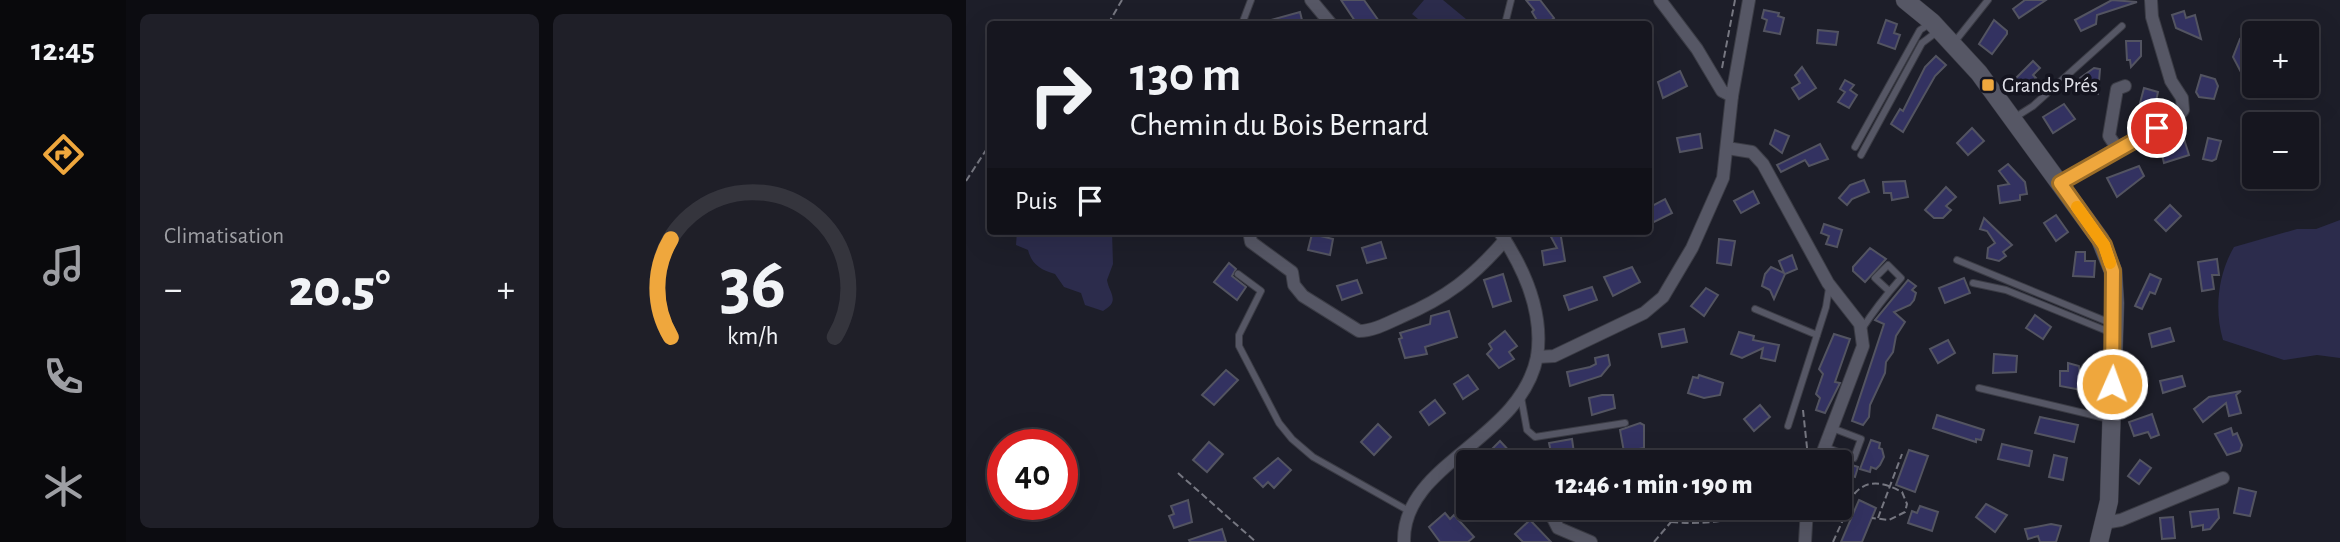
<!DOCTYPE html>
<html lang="fr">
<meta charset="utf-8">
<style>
:root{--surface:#16161f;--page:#1f1f28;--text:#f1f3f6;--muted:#9e9fa4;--line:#35353d;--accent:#efa73d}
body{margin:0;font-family:"Alegreya Sans",sans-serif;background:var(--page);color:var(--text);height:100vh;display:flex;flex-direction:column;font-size:26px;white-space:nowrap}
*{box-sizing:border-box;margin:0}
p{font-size:23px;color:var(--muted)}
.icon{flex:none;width:38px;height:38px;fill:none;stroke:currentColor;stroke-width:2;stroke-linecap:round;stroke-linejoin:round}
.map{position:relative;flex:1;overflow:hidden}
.panel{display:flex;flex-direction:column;gap:14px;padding:14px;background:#0c0c11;width:840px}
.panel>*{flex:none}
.guide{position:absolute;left:21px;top:21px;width:665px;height:214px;border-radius:7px;box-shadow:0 7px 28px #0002,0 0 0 2px var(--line);background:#16161f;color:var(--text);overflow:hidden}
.tools{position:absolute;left:1276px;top:21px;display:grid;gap:14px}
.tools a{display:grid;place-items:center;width:77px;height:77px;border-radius:7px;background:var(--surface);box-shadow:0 7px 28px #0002,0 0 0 2px var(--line);font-size:35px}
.speed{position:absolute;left:21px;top:429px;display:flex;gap:14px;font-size:35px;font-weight:700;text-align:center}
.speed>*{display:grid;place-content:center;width:91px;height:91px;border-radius:50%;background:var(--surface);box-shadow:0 7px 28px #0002,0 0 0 2px var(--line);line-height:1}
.speed .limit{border:10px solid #d22;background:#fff;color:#111}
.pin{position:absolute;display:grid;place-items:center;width:60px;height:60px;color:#fff;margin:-30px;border:4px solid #fff;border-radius:50%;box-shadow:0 2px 7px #0007}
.me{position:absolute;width:77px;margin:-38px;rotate:2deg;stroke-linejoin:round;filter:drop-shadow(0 0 5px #0008)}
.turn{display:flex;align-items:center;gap:24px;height:147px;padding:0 28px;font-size:32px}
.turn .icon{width:91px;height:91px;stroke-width:2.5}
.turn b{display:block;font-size:49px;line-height:60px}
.then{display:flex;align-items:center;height:66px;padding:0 28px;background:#0003;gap:14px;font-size:26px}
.big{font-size:52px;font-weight:800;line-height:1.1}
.panel .card{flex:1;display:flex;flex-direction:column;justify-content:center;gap:10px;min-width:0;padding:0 24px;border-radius:10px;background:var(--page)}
.panel .dial{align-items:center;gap:0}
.dial svg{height:182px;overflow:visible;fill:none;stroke:var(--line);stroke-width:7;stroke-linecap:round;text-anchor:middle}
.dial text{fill:var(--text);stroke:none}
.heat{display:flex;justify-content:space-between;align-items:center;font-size:38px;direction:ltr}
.panel .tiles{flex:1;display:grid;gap:14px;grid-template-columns:repeat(2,1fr)}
.trip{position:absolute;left:490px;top:450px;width:396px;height:70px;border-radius:7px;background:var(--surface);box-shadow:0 7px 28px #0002,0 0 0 2px var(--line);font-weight:800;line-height:70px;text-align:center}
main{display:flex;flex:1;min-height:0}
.dock{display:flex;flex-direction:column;width:126px;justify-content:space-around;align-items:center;background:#09090c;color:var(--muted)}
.dock .icon{width:49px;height:49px}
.dock .active{color:var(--accent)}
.dock b{font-size:32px;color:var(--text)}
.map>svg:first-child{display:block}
.green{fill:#2c2c4c}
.building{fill:#333261;stroke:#535461;stroke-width:2}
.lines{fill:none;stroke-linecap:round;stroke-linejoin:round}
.lane-casing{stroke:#3b3c45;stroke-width:8}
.street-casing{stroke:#3b3c45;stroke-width:14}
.secondary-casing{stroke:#3b3c45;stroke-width:19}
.path{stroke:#767781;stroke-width:2;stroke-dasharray:7 3.5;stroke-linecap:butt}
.lane{stroke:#565765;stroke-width:6}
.street{stroke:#565765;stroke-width:12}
.secondary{stroke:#565765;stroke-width:18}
.route-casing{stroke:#9b6d28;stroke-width:18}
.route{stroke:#efa73d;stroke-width:12}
.slow{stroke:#f59e0b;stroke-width:12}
.poi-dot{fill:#efa73d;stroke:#14141f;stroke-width:2.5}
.labels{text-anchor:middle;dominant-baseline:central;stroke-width:7;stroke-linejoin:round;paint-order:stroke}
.poi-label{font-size:21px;fill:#dedfe7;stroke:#14141f;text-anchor:start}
</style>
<main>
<nav class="dock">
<b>12:45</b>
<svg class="icon active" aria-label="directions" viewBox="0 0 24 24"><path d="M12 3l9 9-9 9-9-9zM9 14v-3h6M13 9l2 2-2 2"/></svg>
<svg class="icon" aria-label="music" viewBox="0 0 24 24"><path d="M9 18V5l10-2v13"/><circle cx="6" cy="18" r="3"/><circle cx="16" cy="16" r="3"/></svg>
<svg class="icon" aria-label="phone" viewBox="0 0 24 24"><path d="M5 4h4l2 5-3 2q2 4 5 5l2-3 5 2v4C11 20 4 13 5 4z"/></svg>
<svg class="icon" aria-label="climate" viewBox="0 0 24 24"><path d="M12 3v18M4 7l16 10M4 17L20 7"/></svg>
</nav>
<section class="panel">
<div class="tiles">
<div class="card"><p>Climatisation</p>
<div class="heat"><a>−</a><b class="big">20.5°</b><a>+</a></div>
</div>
<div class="card dial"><svg viewBox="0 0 100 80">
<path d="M14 69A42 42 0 1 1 86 69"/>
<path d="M14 69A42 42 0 0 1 14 26" stroke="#efa73d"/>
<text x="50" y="56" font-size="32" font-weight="700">36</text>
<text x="50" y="72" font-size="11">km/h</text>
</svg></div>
</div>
</section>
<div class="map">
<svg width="1374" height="542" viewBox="0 0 1374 542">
<rect width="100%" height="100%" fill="#1d1e29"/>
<g class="green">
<polygon points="458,0 477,0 506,24 458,24 446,14"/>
<path d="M1374 220V358L1351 355 1318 360 1257 340C1248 310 1252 274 1268 247L1331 229H1350Z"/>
<path d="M51 231H146L147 264 141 280C143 293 155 301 137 311L119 305 115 293 98 287 89 274C75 270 66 265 62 250L50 245Z"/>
</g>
<g class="building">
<polygon points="375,0 398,0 415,24 391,24"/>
<polygon points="560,0 574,0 588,18 581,24 572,22 566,12 568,10"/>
<polygon points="1059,0 1080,0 1053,18 1047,9"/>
<polygon points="1146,0 1171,2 1131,15 1130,24 1115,31 1109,20"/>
<polygon points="798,10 813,13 812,16 818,18 814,34 798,31 801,20 796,18"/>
<polygon points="1218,11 1220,18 1229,15 1235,39 1210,28 1206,15"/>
<polygon points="334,12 337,24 298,24 298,22"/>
<polygon points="920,20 931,24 928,33 934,35 929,49 912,43"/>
<polygon points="1028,20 1041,31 1041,34 1026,54 1013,44"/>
<polygon points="852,30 872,32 870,45 851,43"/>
<polygon points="1274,39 1285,43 1276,74 1267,57"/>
<polygon points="1160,41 1175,41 1175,56 1165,67 1164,60 1161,60"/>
<polygon points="970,56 980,65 969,76 937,132 925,124 934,109 937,111 959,67"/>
<polygon points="1067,61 1074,68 1067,75 1070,78 1057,91 1047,81"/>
<polygon points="836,67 850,88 833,99 826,88 834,83 829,75"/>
<polygon points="1128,68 1134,69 1132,94 1119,93 1120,90 1113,89 1114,78"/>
<polygon points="714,71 721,86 697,98 692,82"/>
<polygon points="1235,75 1249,79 1252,86 1248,99 1233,97 1230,92"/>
<polygon points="879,80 888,85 884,90 891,95 883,108 872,102 879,92 874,89"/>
<polygon points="1178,88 1192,92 1188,110 1177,108 1174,103"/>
<polygon points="1098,104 1109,119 1087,133 1077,117"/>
<polygon points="1006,128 1018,141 1002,155 991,143"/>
<polygon points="809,130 823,136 816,153 804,144"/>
<polygon points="734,134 736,148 714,152 711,138"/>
<polygon points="1242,138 1255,141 1250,159 1246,161 1237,159"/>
<polygon points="1218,139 1223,155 1198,163 1194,147"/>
<polygon points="854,144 862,159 843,166 839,160 815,172 811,165"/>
<polygon points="1042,164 1059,182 1061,194 1054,195 1054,200 1034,203 1032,186 1043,184 1033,171"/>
<polygon points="1173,166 1178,176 1151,197 1141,178"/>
<polygon points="898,180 903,192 886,199 881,205 873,198 884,185"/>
<polygon points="939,181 942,197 926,200 925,193 918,193 917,182"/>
<polygon points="980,187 990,197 980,206 985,210 977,218 968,218 959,210"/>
<polygon points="787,191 793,203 775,213 768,201"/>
<polygon points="699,199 706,213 682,225 682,208"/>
<polygon points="1204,205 1215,216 1200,231 1189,220"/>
<polygon points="1090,215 1102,232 1090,241 1078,223"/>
<polygon points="1018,218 1046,245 1037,252 1040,256 1033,261 1021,258 1022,248 1029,243 1021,231 1014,229"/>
<polygon points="858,224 876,230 871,247 860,244 863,236 855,233"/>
<polygon points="594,231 599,261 578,265 576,251 591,248 584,235"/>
<polygon points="346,234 367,239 364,255 342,250"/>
<polygon points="753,239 769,241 765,265 751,263"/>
<polygon points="415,242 420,258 401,263 396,248"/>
<polygon points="904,248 920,259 899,282 887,271 887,267"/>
<polygon points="1110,252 1119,252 1119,261 1129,261 1128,277 1107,276"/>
<polygon points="826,255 831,269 819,274 808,299 804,290 796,286 799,274 805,267 818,273 813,261"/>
<polygon points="1251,259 1253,275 1246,275 1248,289 1236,291 1232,262"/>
<polygon points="263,263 270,269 266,276 280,287 271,300 248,282"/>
<polygon points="666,267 674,282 647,296 638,277"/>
<polygon points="537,274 545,301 527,307 518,280"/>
<polygon points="1184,274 1195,279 1189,294 1184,292 1176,309 1169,306"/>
<polygon points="998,278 1004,293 979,303 973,288"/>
<polygon points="391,280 396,293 376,300 371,286"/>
<polygon points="942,280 950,286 946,290 950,293 948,300 944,305 928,312 939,322 930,336 927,352 920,362 919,373 904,405 903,417 897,425 886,421 918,324 909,320"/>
<polygon points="626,287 631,300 603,310 598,296"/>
<polygon points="740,288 752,295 738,316 725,306"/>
<polygon points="483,311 491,337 459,347 461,354 439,358 433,339 436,338 434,333 464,324 465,316"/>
<polygon points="1069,315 1085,327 1077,339 1060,328"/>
<polygon points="1204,328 1208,341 1186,347 1183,334"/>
<polygon points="718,329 721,342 696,347 693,334"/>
<polygon points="539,331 551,346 543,352 548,359 533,368 521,354 526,349 523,344"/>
<polygon points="773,332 788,336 787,340 813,345 809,361 795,358 797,348 776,358 765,354"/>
<polygon points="868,334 884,339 869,382 874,383 859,413 850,410 854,398 850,394 857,374 853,369"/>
<polygon points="982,340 989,353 972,363 964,349"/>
<polygon points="1028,354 1051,356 1050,372 1027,373"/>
<polygon points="642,355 644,365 635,376 604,386 601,372 624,367 630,364 629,358"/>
<polygon points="1102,363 1113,366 1114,374 1125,378 1121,391 1094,386 1094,371 1102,371"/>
<polygon points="260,370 272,380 248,405 236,395"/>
<polygon points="502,375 512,389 497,399 488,384"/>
<polygon points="733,375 757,383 754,395 738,398 722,393 727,377 732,378"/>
<polygon points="1216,376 1219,386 1197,393 1194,381"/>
<polygon points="1275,391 1270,395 1275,413 1263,416 1260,403 1237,422 1228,409 1243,397"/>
<polygon points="636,395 647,395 649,408 626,415 623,398"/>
<polygon points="469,400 479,413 463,425 454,412"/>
<polygon points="794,405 804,417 788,431 778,419"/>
<polygon points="1186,414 1193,435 1185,438 1182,432 1168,436 1163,422"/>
<polygon points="971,415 1018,430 1015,440 1010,439 1010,442 967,428"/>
<polygon points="1074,417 1112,425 1108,442 1069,433"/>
<polygon points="674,423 678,425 678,448 658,452 654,430"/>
<polygon points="412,424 425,437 408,455 395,442"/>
<polygon points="1265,428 1267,435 1271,433 1276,445 1274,451 1261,455 1249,434"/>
<polygon points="606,439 608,453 586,457 583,443"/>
<polygon points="905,440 914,443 913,448 916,449 918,457 914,465 910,469 905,467 904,472 894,469"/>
<polygon points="534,441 547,455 540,462 523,462 518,457"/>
<polygon points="243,442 257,454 241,472 227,460"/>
<polygon points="1036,444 1066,451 1063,466 1032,459"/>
<polygon points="943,450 962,456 949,492 930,485"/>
<polygon points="1088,455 1101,458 1097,480 1083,477"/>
<polygon points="312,458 325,470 308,488 302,482 297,487 288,478"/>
<polygon points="1174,460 1185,468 1173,484 1162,476"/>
<polygon points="873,461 892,467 889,477 884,475 882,480 873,481"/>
<polygon points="1273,488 1290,492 1284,516 1268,513"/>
<polygon points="222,500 226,522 208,528 203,516 208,514 205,506"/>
<polygon points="893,500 910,508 896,542 875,542"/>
<polygon points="1020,504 1041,515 1029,532 1010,517"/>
<polygon points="954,506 972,512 966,531 942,523 946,511 951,513"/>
<polygon points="615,508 689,508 690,512 618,521"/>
<polygon points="1252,509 1253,518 1244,529 1237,530 1237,525 1226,527 1224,512"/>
<polygon points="479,513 484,519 488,515 508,537 502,542 474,542 463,527"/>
<polygon points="1207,517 1209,538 1196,539 1194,518"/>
<polygon points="564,520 585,542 557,542 549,534"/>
<polygon points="1085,524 1095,526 1090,542 1074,542 1072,536 1062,539 1059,529"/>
<polygon points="256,529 260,542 224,542 223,540"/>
</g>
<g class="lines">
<defs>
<g id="lane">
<polyline points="276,24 285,0"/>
<polyline points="539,24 545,0"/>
<polyline points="987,44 1022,0"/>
<polyline points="1048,118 1067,106 1156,26"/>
<polyline points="889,147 954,30 965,23"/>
<polyline points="895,155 956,43 972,31"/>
<polyline points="991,260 1147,324"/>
<polyline points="272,274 295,291 273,335 273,346 313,423 326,439 347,457 443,511"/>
<polyline points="1007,283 1040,290 1146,333"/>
<polyline points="789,309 851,335"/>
<path d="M896 329C908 310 921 294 935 278L922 265 909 278 923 291"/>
<polyline points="1013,388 1143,419"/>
<polyline points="555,397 561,430 569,437 659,423"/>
<polyline points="822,426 860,307 863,288"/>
<polyline points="859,447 888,458 895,439 866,428"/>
</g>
<g id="street">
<polyline points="345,0 365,24"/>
<polyline points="694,0 731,49 756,91 766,96"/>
<polyline points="761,148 786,152 797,164 862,283 894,324 897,346 853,462"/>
<polyline points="1151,148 1143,136 1151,89 1159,86"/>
<polyline points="1094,183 1151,148 1211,118 1217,110 1216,98 1205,81 1186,17 1185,0"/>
<path d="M283 231 285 242 326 272 328 285 337 296 393 331C407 331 422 323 435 317 480 298 507 277 539 240"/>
<path d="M533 231C558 268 578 312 571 357"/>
<polyline points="767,462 775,461"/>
<polyline points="582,508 592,528 625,542"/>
<polyline points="1138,523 1155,520 1257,478"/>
<path d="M438 542C436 463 554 441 571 357L588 356 678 313 697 297 726 248 757 178 766 96 783 0"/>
<polyline points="839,542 841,508"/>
</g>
<polyline id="secondary" points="939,0 966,22 1013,73 1134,239 1147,271 1149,303 1143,501 1133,542"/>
</defs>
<use href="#lane" class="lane-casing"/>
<use href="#street" class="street-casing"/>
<use href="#secondary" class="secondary-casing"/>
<g class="path">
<polyline points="142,24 156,0"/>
<polyline points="756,68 769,0"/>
<polyline points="0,181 24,144"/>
<polyline points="837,410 842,457"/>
<polyline points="212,473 290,542"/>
<polyline points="912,518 936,454"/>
<path d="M705 522C735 525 760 521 789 514L788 508"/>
<polyline points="688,542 705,522 699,508"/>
<path d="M867 542 889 493C903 478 919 483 936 492L941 504 939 512 923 520 906 518"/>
</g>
<use href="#lane" class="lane"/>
<use href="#street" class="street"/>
<use href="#secondary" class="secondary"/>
</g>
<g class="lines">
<defs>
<polyline id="route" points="1146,384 1147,271 1138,245 1094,183 1191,128"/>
</defs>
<use href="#route" class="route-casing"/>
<use href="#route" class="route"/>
<polyline class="slow" points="1111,207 1138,245 1144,263"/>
</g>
<rect class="poi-dot" x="1015" y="78" width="14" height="14" rx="3.5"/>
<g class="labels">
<g class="poi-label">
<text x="1036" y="85">Grands Prés</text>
</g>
</g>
</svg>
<div class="tools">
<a>+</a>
<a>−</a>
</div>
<div class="speed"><div class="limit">40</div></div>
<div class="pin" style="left:1191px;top:128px;background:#d93025"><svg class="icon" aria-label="arrive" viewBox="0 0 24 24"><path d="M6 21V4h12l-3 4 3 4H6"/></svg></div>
<svg class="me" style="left:1146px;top:384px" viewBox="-20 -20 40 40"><circle r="17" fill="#efa73d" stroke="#fff" stroke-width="3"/><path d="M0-11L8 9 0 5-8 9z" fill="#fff"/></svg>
<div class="trip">12:46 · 1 min · 190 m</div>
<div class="guide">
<div class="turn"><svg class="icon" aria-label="right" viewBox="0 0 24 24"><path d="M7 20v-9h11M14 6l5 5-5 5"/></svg><div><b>130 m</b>Chemin du Bois Bernard</div></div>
<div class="then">Puis<svg class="icon" aria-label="arrive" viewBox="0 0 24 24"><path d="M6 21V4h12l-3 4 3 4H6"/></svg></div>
</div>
</div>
</main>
